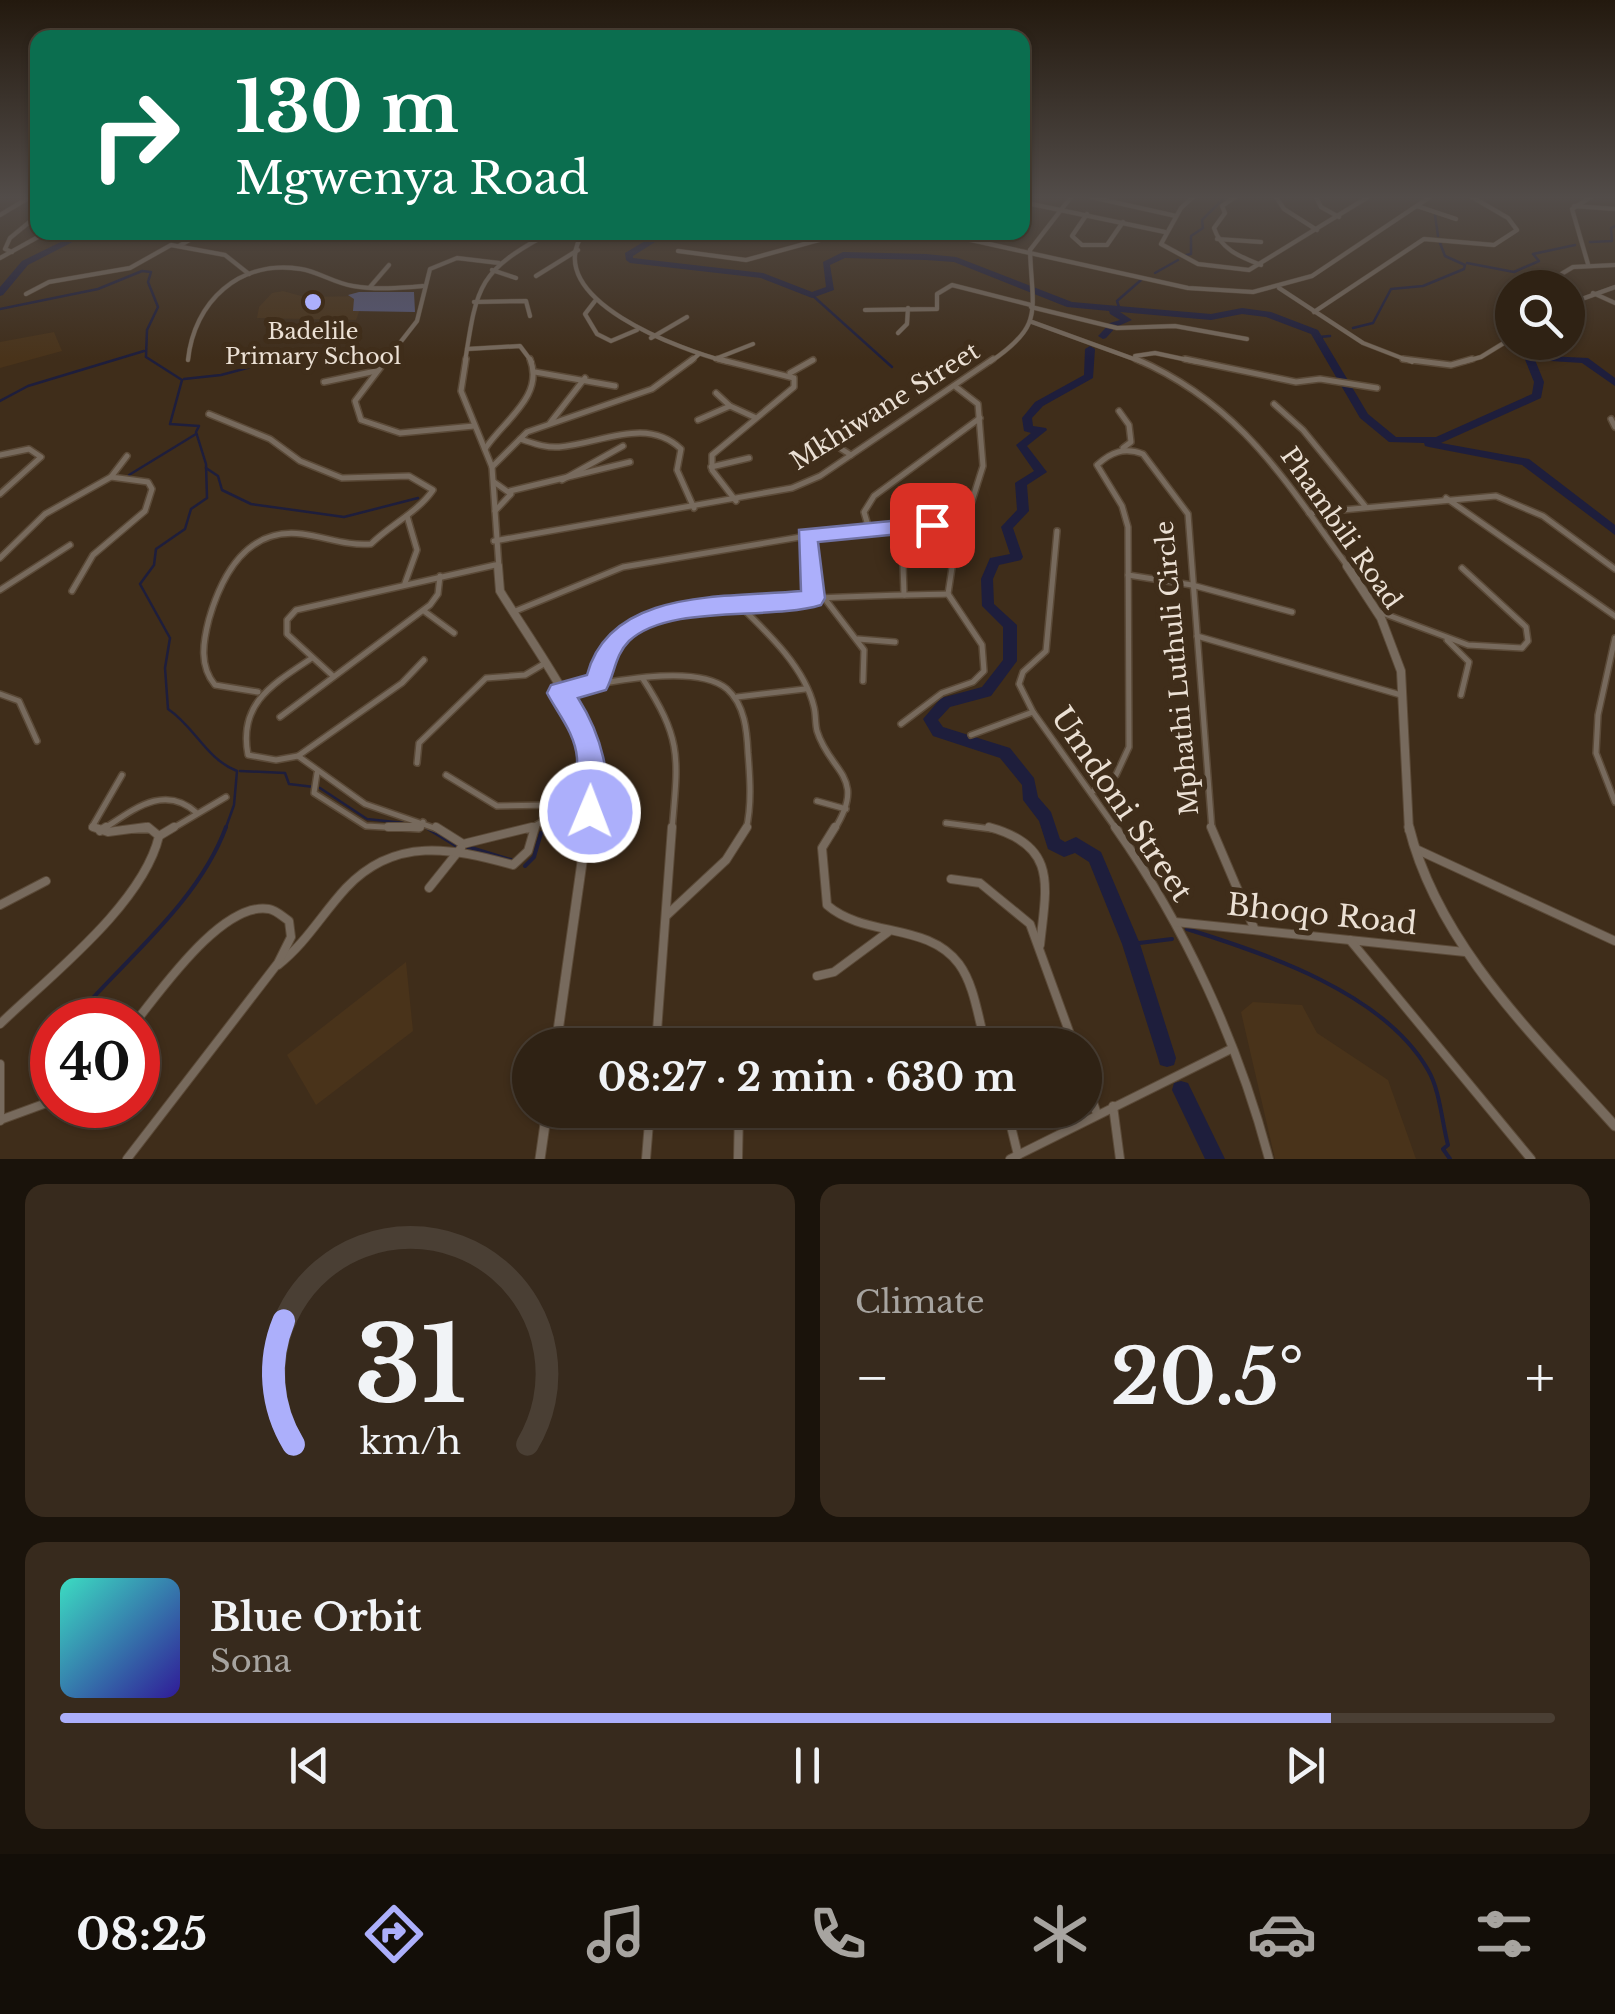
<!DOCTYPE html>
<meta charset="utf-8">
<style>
:root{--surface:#2f2214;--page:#372a1d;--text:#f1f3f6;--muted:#a7a4a0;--line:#4a3f34;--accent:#acaffb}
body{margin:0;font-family:"Libre Baskerville",serif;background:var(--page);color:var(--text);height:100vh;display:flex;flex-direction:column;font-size:38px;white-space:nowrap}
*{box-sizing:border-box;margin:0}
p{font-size:32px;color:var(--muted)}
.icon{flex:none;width:55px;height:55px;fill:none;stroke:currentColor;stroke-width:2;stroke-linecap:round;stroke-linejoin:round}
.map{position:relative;height:1159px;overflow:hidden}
.details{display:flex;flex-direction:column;gap:25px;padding:25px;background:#1a130b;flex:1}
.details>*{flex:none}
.guide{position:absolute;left:30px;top:30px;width:1000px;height:210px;border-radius:20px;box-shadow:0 2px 8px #0004,0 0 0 2px var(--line);background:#0b6e4f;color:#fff;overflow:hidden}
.tools{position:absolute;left:1495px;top:270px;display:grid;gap:20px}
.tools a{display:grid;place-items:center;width:90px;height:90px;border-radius:50%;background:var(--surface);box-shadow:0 2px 8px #0004,0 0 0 2px var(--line);font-size:50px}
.speed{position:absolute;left:30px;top:998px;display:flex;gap:20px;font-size:50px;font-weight:700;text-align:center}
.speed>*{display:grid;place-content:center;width:130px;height:130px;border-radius:50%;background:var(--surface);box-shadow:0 2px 8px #0004,0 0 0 2px var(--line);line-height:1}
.speed .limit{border:15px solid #d22;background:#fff;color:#111}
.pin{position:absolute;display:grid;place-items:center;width:85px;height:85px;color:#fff;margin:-42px;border-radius:20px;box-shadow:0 5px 15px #0006}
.me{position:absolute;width:110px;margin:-55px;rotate:1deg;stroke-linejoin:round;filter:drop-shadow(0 0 8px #0008)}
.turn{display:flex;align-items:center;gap:35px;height:210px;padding:0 40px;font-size:45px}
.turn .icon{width:130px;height:130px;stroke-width:2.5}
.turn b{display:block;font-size:70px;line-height:85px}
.big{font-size:75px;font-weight:700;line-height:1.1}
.details .tile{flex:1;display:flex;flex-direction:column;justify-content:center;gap:15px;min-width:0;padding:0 35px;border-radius:20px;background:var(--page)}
.details .dial{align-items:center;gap:0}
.dial svg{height:260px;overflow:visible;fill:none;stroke:var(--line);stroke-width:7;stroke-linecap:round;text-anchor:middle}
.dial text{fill:var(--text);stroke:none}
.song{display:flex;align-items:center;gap:30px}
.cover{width:120px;height:120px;border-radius:15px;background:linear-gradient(135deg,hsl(170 70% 55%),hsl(250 70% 35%))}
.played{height:10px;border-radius:5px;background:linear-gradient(90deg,var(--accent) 85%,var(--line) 85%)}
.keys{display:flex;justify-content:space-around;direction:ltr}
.heat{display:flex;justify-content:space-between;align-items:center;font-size:55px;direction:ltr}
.details .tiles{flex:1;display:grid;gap:25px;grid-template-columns:1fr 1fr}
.tile:last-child{grid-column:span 2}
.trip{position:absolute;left:512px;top:1028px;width:590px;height:100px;border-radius:50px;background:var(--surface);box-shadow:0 2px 8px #0004,0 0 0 2px var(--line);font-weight:700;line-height:100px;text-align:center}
.tabs{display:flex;height:160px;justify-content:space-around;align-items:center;background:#130e08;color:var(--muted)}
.tabs .icon{width:70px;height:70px}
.tabs .selected{color:var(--accent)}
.tabs b{font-size:45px;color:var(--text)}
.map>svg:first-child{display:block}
.built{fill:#49331a}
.green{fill:#565776}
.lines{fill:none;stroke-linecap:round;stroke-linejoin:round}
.stream-far1{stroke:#1e1e3c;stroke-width:2.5}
.stream{stroke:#1e1e3c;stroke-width:4}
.river{fill:#1e1e3c;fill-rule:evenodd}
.minor-far2-casing{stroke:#5b4a38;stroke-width:5}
.minor-far1-casing{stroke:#5b4a38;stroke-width:8}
.minor-casing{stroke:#5b4a38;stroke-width:10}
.tertiary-far3-casing{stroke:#5b4a38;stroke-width:5}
.tertiary-far2-casing{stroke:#5b4a38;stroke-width:8}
.tertiary-far1-casing{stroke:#5b4a38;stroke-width:10}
.tertiary-casing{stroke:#5b4a38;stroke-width:11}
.minor-far2{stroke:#776a5d;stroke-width:4}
.minor-far1{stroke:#776a5d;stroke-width:5}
.minor{stroke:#776a5d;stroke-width:8}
.tertiary-far3{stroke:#776a5d;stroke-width:4}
.tertiary-far2{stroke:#776a5d;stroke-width:5}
.tertiary-far1{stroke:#776a5d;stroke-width:8}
.tertiary{stroke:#776a5d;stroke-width:9}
.route{fill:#acaffb;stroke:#7072a3;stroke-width:2.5}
.poi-dot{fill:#acaffb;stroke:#3f2d1a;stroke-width:4}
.labels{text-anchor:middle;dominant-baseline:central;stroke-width:10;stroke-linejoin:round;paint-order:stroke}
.far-poi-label{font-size:22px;fill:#ebe0d4;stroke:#3f2d1a}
.street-label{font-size:25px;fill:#ebe0d4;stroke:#3f2d1a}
.near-street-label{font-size:30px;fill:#ebe0d4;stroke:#3f2d1a}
</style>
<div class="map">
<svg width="1615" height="1159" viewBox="0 0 1615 1159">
<rect width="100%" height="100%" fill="#3f2d1a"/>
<g class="built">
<polygon points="283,291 305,297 365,296 356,320 257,318 259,307 272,293"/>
<polygon points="54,332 62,351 0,368 0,342"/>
<polygon points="406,962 413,1031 316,1105 287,1055"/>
<polygon points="1253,1002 1302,1005 1317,1033 1388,1080 1416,1159 1275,1159 1241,1012"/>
</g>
<polygon class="green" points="359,292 414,292 415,312 353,311 354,299 348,295"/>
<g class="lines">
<g class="stream-far1">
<polyline points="1435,215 1438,236"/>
<polyline points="1590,242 1612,241 1611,228 1615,226"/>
<polyline points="1186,255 1191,254 1191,236 1203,228 1202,220 1225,197"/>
<polyline points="1467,263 1514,272 1539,261 1533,254 1575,245"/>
<polyline points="1155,273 1178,260"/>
<polyline points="812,295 892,367"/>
<polyline points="1119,307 1117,301 1141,280"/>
<path d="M0 309 98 289 142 271 151 272 148 282 158 307 147 330 146 357 182 380 170 424 199 426 196 432 206 464 207 498 191 509 185 529 156 549 154 565 140 584 170 638 165 668 168 709C195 727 206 759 237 771L234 805 225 830"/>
<polyline points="1353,328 1373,323 1391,289 1423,286 1464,269 1465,265 1445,256 1440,243"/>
<polyline points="1319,337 1330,336"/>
<polyline points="184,379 221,375 301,354 377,352"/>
<polyline points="0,401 28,386 144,351"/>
<polyline points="206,468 218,476 222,490 251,504 344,517 418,498"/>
<polyline points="129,475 196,434"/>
<polyline points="240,771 285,773 289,784 314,787"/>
<polyline points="320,788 367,819 404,823"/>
<polyline points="426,827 430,830"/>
<polyline points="546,827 572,813"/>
</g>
<g class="stream">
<polyline points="426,827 457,846"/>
<polyline points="468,847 514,861"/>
<polyline points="525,866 534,857 541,833"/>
<path d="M1187 929C1267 954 1384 993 1428 1070 1440 1090 1442 1123 1448 1145L1443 1149 1450 1159"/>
<polyline points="1131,944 1172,939"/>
<path d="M73 1020C124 960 198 903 226 827"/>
<polyline points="46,1060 52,1050"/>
</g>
<g class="river">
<polygon points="81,232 92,232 28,265 3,295 0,296 0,287 22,261"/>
<polygon points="200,232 215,232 234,238 289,232 325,232 234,242"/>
<polygon points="671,232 694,232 660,239 633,256 633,258 763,273 812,292 826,287 823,262 843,252 926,254 956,257 1072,302 1211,314 1242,308 1271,312 1318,330 1368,414 1396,437 1436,437 1532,394 1534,382 1524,357 1526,355 1588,358 1615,378 1615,386 1582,363 1535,360 1544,382 1541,398 1441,443 1529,459 1615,525 1615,535 1522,465 1429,447 1425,446 1424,443 1389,442 1360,418 1311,334 1266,317 1242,314 1211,320 1120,312 1132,320 1116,327 1106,338 1103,339 1098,336 1100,334 1110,323 1120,320 1110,314 1109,311 1067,307 954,262 926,260 845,258 830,265 834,290 812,298 761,278 630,263 626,260 625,253 655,235"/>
<polygon points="697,232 731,235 769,232 731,239"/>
<polygon points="1090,346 1095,349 1093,378 1043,406 1032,418 1033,426 1046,428 1047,430 1027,446 1047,472 1027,485 1029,511 1013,528 1023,557 1021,560 999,565 993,579 994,604 1017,625 1017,661 991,696 950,707 938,720 943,727 1010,748 1034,778 1038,797 1051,812 1060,839 1065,842 1076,837 1101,852 1140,944 1176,1058 1174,1065 1167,1067 1160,1065 1158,1058 1122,944 1089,862 1075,853 1064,857 1048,849 1039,821 1023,800 1022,785 1000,758 933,736 923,719 941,698 982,687 1003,660 1003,627 982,606 981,579 990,558 1010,554 1001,527 1017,510 1015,483 1034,471 1016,445 1031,433 1024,431 1022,418 1035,402 1084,375 1085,349"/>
<polygon points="1181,1081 1188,1083 1225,1159 1205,1159 1172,1090 1174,1083"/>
</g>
<defs>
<g id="minor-far2">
<polyline points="1091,197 1176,216"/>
<polyline points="1193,197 1181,208 1161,244 1198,264 1249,270 1368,197"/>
<path d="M1235 197 1222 206 1225 213 1214 228C1221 250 1241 257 1261 265"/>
<polyline points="1276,197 1284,209 1317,230"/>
<polyline points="1316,197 1321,207 1339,217"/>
<polyline points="1022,202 1165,232"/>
<polyline points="1417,206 1456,219"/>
<polyline points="1574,206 1615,209"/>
<polyline points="1087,214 1072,236 1082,245 1107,245 1123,222"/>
<polyline points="0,215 30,197"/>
<path d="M584 232C537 299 684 351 728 362"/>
<polyline points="1217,239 1261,242"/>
<polyline points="179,246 203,232"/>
<polyline points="1030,250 1071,197"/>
<polyline points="678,251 746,260 848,232"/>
<polyline points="12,252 5,249 10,238 38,215"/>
<polyline points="0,258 47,232"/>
<polyline points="1588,264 1572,209 1591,197"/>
<polyline points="492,270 516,278"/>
<polyline points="536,276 578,250"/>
<polyline points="370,287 389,265"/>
<polyline points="1279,288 1363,343 1412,362"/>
<polyline points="1538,288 1573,267 1615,265"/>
<polyline points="1593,293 1615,303"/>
<polyline points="26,294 49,282 130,268 171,245 225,255 249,274"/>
<polyline points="595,301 585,314 597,334 611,341 637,330"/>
<polyline points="474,302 526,301 530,316"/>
<polyline points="1568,304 1615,287"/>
<polyline points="1031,307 1117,328 1175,326 1247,339"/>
<polyline points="865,310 937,309 937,294 952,285 1031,305"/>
<polyline points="1314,312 1424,239 1494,245 1517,230 1508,218 1472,197"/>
<polyline points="898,333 907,324 908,308"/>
<polyline points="651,338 687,317"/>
<polyline points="467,349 520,346 532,362"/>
<polyline points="1135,356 1155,353 1197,362"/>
<polyline points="715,359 753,344"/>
<path d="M188 360C194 302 239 259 301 269 319 272 334 283 353 286 376 290 400 288 423 286"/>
<polyline points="385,362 417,321 430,269 457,258 499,263"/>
<polyline points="690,362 699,354"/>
<polyline points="1463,362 1481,357 1512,338"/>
</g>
<g id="minor-far1">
<polyline points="387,359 355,401 361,420 400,433 474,426"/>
<polyline points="718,359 794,378 794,387 712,455 712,470 736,501"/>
<polyline points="1185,359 1296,382 1320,379 1377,388"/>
<polyline points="1403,359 1451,365 1472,359"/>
<polyline points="535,372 615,386"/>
<polyline points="790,373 813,360"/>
<polyline points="324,382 376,371"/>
<polyline points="716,393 730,406 754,417"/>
<polyline points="1274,404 1303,430 1365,506"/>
<polyline points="1119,411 1129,425 1131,442 1123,448"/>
<path d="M209 414 270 439 300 461 342 478 409 476 433 490C418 512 390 525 371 544 347 546 326 537 302 534 248 527 222 574 209 619 203 642 199 666 215 685L258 692"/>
<polyline points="1611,419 1615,427"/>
<polyline points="698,420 730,406"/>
<polyline points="550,423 585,378"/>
<polyline points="824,438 851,455"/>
<path d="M520 439C533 443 545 448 559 447 600 444 646 416 681 449L677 470 694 508"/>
<path d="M485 449C503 421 545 396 530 359"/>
<polyline points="0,455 29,449 41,457 0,494"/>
<polyline points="492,467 527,432 652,389 693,359"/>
<polyline points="711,467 749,458"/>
<polyline points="562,480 623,446"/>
<polyline points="494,482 511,494 495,511"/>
<polyline points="510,491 630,462"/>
<polyline points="1446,498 1615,616"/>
<polyline points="1309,513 1496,496 1543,516 1615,569"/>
<polyline points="869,529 864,512 874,496 980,418"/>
<polyline points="1057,531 1046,651 1023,672 1019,684 1033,712 1117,830"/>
<polyline points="806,535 813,599"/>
<polyline points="0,558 45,514 111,477"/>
<polyline points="903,563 904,595"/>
<polyline points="1128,575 1192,585 1292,612"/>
<polyline points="405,583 417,550 407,516"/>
<polyline points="0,590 70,545"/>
<polyline points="72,591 93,555 145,511 152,489 148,482 111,477 127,456"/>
<polyline points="948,594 953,561 983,466 978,404 956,387"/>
<polyline points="825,599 864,650 863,681"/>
<path d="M740 606C768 633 805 668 814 707 816 715 815 723 817 731 830 773 868 776 834 830"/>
<polyline points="424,611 454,633"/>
<polyline points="1377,611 1468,645 1522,648 1528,641 1526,627 1462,568"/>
<polyline points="513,612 623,567 836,531 964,523"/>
<polyline points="1197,636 1401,695"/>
<polyline points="1615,638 1598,715 1596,753 1615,802"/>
<polyline points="858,639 895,642"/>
<polyline points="1447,640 1469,662 1461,695"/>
<path d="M312 658C273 684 238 703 248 755L276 760 298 756 365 804 440 830"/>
<polyline points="333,676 287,634 287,620 296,610 495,565"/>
<path d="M643 679C683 741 678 758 672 830"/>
<path d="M597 683C605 665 609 641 626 629 672 596 883 596 948 594"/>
<path d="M561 692C600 683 695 662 727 689 745 705 747 731 748 753 750 778 752 805 746 830"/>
<polyline points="0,694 19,701 37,741"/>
<polyline points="737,697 805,689"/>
<polyline points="280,717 430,605 438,594 440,576"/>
<polyline points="901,724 942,693 973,682 984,671 982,645 948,594"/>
<polyline points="971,735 1033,712"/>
<polyline points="298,756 402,683 424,660"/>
<polyline points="417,763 419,743 486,678 525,675 542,665"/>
<polyline points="317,773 314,793 366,826 419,829 423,822"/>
<polyline points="446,775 497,806 550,805 562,810 592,796"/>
<path d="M1092 792 1116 775 1129 747 1128 527 1122 506 1097 465C1111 452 1124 447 1143 454L1188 514 1212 830"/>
<polyline points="817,801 846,809"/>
<polyline points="946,823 999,830"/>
<polyline points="101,830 92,827 122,775"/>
<path d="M102 830C133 810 164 783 197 813"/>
<polyline points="126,830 151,830"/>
<polyline points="170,830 226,797"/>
<polyline points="528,830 562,810"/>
</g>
<g id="minor">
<polyline points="93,827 108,832 146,827"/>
<polyline points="388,827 420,827"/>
<polyline points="436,827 463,844 532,827"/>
<path d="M835 827 822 848 827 905C865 938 928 922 959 964 975 986 978 1019 986 1045"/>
<path d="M989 827C1059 846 1046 887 1040 945"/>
<path d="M1115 827C1185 926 1238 1042 1269 1159"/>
<polyline points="1211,827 1254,928"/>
<polyline points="100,831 106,827"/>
<polyline points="159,836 174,827"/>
<polyline points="1418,850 1615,941"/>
<polyline points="951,879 980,883 1030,924 1074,1045"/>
<polyline points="429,888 461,848"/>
<polyline points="0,905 46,881"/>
<polyline points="667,915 726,860 747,827"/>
<polyline points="1175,922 1465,952"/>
<polyline points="1350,940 1531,1159"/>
<path d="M278 965C306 943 322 914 346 888 395 836 452 848 513 865L528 851 535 827"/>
<polyline points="817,976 834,972 888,932"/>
<path d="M0 1024C50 976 143 904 159 836L148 827"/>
<polyline points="656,1045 672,827"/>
<polyline points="883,1045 906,1034"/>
<polyline points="0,1064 0,1121"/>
<polyline points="1085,1078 1097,1114"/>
<polyline points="1113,1106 1120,1159"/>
<polyline points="1007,1110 1018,1155"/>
<polyline points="0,1120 52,1101"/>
<path d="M127 1159 278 963 291 937 289 921C283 917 276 910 269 909 223 901 162 989 137 1020"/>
<polyline points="646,1159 650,1110"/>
<polyline points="738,1159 739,1110"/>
<polyline points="1010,1159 1231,1049"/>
</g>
<g id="tertiary-far3">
<polyline points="935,232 1188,288 1253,292 1312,276 1430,197"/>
<polyline points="1032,322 1142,362"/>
<path d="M465 362C477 283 479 271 551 232"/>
<path d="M990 362C1045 325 1032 311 1030 250"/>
</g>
<g id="tertiary-far2">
<polyline points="466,359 461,391 492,467 499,568"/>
<path d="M1136 359C1241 404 1285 481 1349 568"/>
<polyline points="494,541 792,488 820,476 993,359"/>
</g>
<g id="tertiary-far1">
<path d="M498 566 500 591C526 634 579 706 590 753 595 778 591 805 587 830"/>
<polyline points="1347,566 1381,618 1401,671 1409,830"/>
</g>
<g id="tertiary">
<path d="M1409 827C1438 945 1537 1039 1615 1126"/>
<polyline points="556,1045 587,827"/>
<polyline points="540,1159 547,1110"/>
</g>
</defs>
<use href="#minor-far2" class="minor-far2-casing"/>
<use href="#minor-far1" class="minor-far1-casing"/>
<use href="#minor" class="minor-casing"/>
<use href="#tertiary-far3" class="tertiary-far3-casing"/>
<use href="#tertiary-far2" class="tertiary-far2-casing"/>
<use href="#tertiary-far1" class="tertiary-far1-casing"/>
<use href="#tertiary" class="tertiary-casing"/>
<use href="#minor-far2" class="minor-far2"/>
<use href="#minor-far1" class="minor-far1"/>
<use href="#minor" class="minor"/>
<use href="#tertiary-far3" class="tertiary-far3"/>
<use href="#tertiary-far2" class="tertiary-far2"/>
<use href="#tertiary-far1" class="tertiary-far1"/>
<use href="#tertiary" class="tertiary"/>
</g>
<linearGradient id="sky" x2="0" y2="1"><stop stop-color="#23190e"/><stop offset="0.55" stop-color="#524c49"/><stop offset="1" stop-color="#524c49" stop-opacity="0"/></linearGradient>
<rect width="1615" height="359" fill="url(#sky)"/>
<path class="route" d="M932 517 943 525 940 530 818 542 825 598 821 605C769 621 670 603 629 641 615 655 615 673 606 690L578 698C599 731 617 783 600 821L590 825 580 821C571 802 578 779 577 758 575 733 558 714 547 693L551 685 587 675C610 587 728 598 801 591L799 530Z"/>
<circle class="poi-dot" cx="313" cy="302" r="10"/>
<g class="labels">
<g class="far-poi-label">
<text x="313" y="331">Badelile<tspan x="313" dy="25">Primary School</tspan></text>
</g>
<g class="street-label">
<text transform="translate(885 406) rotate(-32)">Mkhiwane Street</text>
<text transform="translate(1341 528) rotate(55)">Phambili Road</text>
<text transform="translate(1177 668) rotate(-95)">Mphathi Luthuli Circle</text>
</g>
<g class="near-street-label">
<text transform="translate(1122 804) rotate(56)">Umdoni Street</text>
<text transform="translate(1322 914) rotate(6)">Bhoqo Road</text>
</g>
</g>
</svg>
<div class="tools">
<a><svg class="icon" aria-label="search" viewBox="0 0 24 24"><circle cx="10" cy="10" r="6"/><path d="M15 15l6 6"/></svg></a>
</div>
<div class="speed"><div class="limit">40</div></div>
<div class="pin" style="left:932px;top:525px;background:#d93025"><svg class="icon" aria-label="arrive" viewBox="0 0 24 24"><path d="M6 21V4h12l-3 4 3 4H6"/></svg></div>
<svg class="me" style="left:590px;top:812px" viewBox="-20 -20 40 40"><circle r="17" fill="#acaffb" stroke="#fff" stroke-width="3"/><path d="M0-11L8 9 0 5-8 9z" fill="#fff"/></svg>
<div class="trip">08:27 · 2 min · 630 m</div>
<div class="guide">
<div class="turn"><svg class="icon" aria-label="right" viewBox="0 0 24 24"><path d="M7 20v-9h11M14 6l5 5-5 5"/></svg><div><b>130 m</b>Mgwenya Road</div></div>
</div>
</div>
<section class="details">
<div class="tiles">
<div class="tile dial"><svg viewBox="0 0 100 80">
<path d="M14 69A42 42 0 1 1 86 69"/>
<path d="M14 69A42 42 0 0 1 11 31" stroke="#acaffb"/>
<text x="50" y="56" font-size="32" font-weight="700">31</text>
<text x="50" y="72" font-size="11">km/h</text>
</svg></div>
<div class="tile"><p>Climate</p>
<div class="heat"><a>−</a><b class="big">20.5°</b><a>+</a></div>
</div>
<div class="tile">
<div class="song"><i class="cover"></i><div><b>Blue Orbit</b><p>Sona</p></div></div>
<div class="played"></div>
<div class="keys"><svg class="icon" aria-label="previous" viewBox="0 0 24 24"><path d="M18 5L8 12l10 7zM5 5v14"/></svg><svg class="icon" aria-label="pause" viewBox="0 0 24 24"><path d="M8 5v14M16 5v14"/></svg><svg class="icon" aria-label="next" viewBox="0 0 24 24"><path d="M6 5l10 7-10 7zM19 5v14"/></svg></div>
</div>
</div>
</section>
<nav class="tabs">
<b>08:25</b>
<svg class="icon selected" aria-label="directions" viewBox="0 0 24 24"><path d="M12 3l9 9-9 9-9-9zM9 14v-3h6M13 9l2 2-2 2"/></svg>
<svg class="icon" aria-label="music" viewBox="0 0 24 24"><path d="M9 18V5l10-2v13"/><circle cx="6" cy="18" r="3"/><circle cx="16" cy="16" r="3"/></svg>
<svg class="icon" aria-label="phone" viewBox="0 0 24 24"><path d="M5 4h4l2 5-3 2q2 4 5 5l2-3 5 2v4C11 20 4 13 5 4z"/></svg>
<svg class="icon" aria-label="climate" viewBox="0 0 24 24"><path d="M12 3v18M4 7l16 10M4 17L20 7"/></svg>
<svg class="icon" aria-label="car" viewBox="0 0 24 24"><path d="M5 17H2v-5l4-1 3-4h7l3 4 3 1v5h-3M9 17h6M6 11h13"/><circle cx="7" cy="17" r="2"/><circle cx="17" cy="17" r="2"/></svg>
<svg class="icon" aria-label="filters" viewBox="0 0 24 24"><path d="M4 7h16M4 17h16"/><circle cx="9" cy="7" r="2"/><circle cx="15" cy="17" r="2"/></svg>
</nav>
